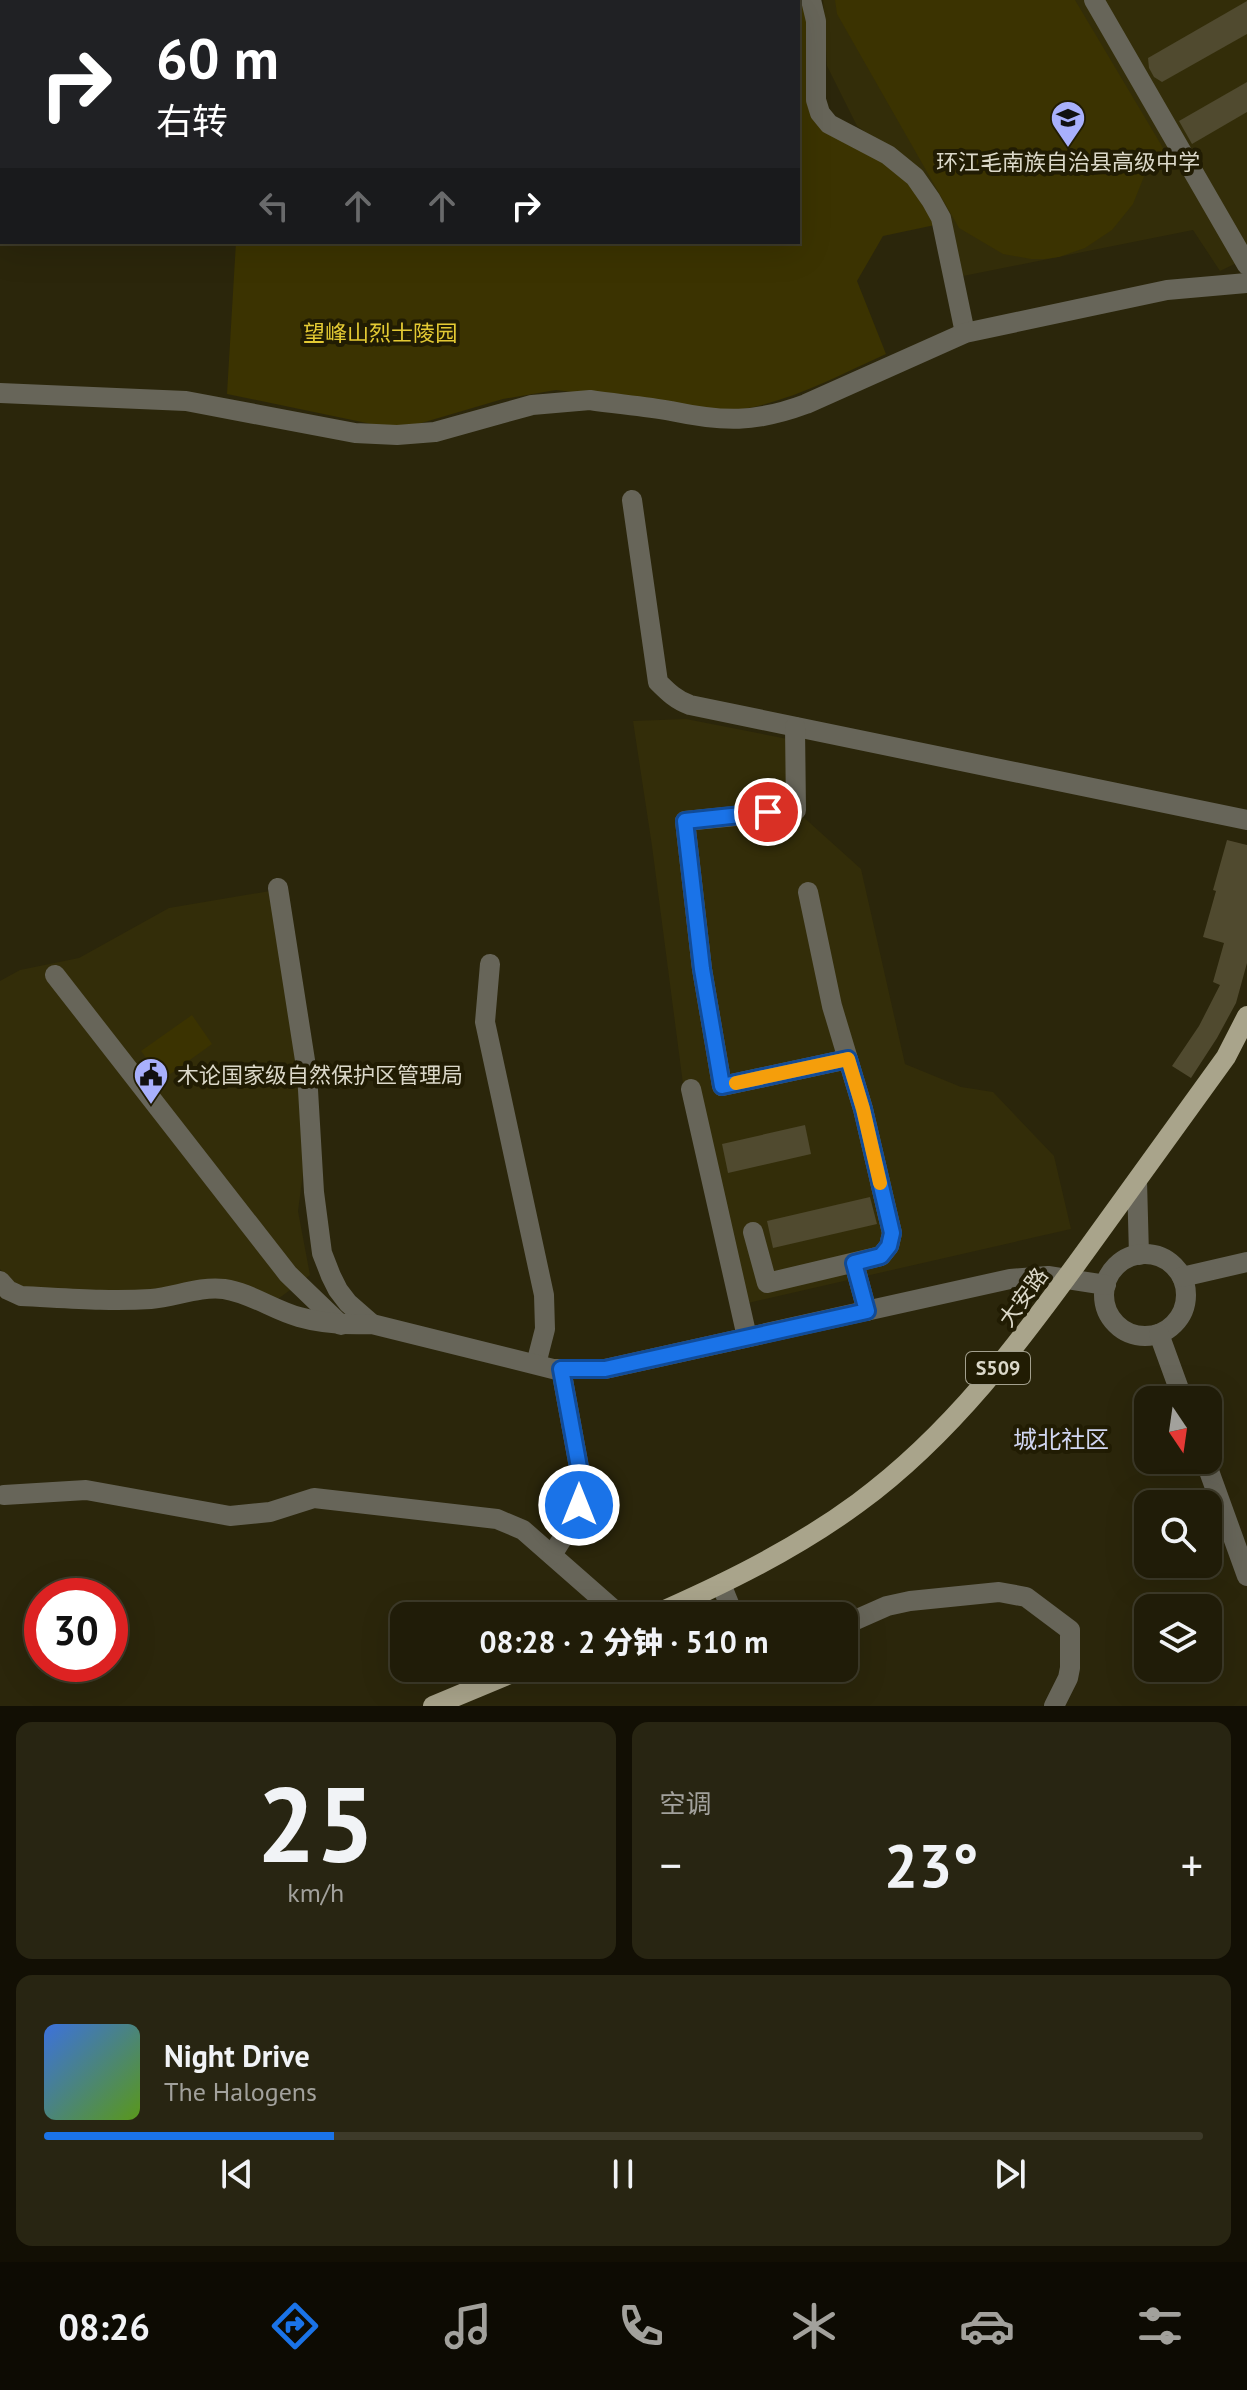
<!DOCTYPE html>
<html lang="zh">
<meta charset="utf-8">
<style>
:root{--surface:#201c08;--page:#282512;--text:#f1f3f6;--muted:#a2a19c;--line:#3d3a29;--accent:#1a73e8}
body{margin:0;font-family:"PT Sans","Noto Sans SC",sans-serif;background:var(--page);color:var(--text);height:100vh;display:flex;flex-direction:column;font-size:30px;white-space:nowrap}
*{box-sizing:border-box;margin:0}
p{font-size:26px;color:var(--muted)}
.icon{flex:none;width:44px;height:44px;fill:none;stroke:currentColor;stroke-width:2;stroke-linecap:round;stroke-linejoin:round}
.map{position:relative;height:1706px;overflow:hidden}
.details{display:flex;flex-direction:column;gap:16px;padding:16px;background:#120f04;flex:1}
.details>*{flex:none}
.guide{position:absolute;left:0px;top:0px;width:800px;height:244px;box-shadow:0 8px 32px #0002,0 0 0 2px var(--line);background:#202124;color:#fff;overflow:hidden}
.needle{width:52px;rotate:167deg}
.controls{position:absolute;left:1134px;top:1386px;display:grid;gap:16px}
.controls a{display:grid;place-items:center;width:88px;height:88px;border-radius:16px;background:var(--surface);box-shadow:0 8px 32px #0002,0 0 0 2px var(--line);font-size:40px}
.speed{position:absolute;left:24px;top:1578px;display:flex;gap:16px;font-size:40px;font-weight:700;text-align:center}
.speed>*{display:grid;place-content:center;width:104px;height:104px;border-radius:50%;background:var(--surface);box-shadow:0 8px 32px #0002,0 0 0 2px var(--line);line-height:1}
.speed .limit{border:12px solid #d22;background:#fff;color:#111}
.pin{position:absolute;display:grid;place-items:center;width:68px;height:68px;color:#fff;margin:-34px;border:4px solid #fff;border-radius:50%;box-shadow:0 2px 8px #0007}
.me{position:absolute;width:88px;margin:-44px;rotate:0deg;stroke-linejoin:round;filter:drop-shadow(0 0 6px #0008)}
.turn{display:flex;align-items:center;gap:28px;height:168px;padding:0 24px;font-size:36px}
.turn .icon{width:104px;height:104px;stroke-width:2.5}
.turn b{display:block;font-size:56px;line-height:68px}
.lanes{display:flex;align-items:center;height:76px;padding:0 24px;background:#0003;justify-content:center;gap:40px;direction:ltr}
.lanes .off{opacity:.35}
.big{font-size:60px;font-weight:800;line-height:1.1}
.details .card{flex:1;display:flex;flex-direction:column;justify-content:center;gap:12px;min-width:0;padding:0 28px;border-radius:16px;background:var(--page)}
.details .dial{align-items:center;gap:0}
.dial b{font-size:104px;line-height:1}
.song{display:flex;align-items:center;gap:24px}
.cover{width:96px;height:96px;border-radius:12px;background:linear-gradient(135deg,hsl(220 70% 55%),hsl(90 70% 35%))}
.played{height:8px;border-radius:4px;background:linear-gradient(90deg,var(--accent) 25%,var(--line) 25%)}
.keys{display:flex;justify-content:space-around;direction:ltr}
.heat{display:flex;justify-content:space-between;align-items:center;font-size:44px;direction:ltr}
.details .tiles{flex:1;display:grid;gap:16px;grid-template-columns:1fr 1fr}
.card:last-child{grid-column:span 2}
.trip{position:absolute;left:390px;top:1602px;width:468px;height:80px;border-radius:16px;background:var(--surface);box-shadow:0 8px 32px #0002,0 0 0 2px var(--line);font-weight:800;line-height:80px;text-align:center}
.tab-bar{display:flex;height:128px;justify-content:space-around;align-items:center;background:#0d0b03;color:var(--muted)}
.tab-bar .icon{width:56px;height:56px}
.tab-bar .on{color:var(--accent)}
.tab-bar b{font-size:36px;color:var(--text)}
.map>svg:first-child{display:block}
.built{fill:#332d09}
.green{fill:#3b3301}
.building{fill:#504a2f}
.lines{fill:none;stroke-linecap:round;stroke-linejoin:round}
.minor{stroke:#676559;stroke-width:20}
.major{stroke:#a9a48b;stroke-width:20}
.route-casing{stroke:#114b97;stroke-width:20}
.route{stroke:#1a73e8;stroke-width:14}
.slow{stroke:#f59e0b;stroke-width:14}
.labels{text-anchor:middle;dominant-baseline:central;stroke-width:8;stroke-linejoin:round;paint-order:stroke}
.shield{fill:#211c03;stroke:#a3a08e;stroke-width:2}
.shield-label{font-size:20px;font-weight:bold;fill:#dbd8c9}
.poi-label{font-size:22px;fill:#dbd8c9;stroke:#211c03}
.park-label{font-size:22px;fill:#e4ca34;stroke:#211c03}
.street-label{font-size:22px;fill:#dbd8c9;stroke:#211c03}
.neighbourhood-label{font-size:24px;fill:#d1d6f2;stroke:#211c03}
</style>
<div class="map">
<svg width="1247" height="1706" viewBox="0 0 1247 1706">
<rect width="100%" height="100%" fill="#2b260b"/>
<g class="built">
<polygon points="823,0 1247,0 1247,258 1220,271 1193,230 963,276 921,172 857,126 827,66"/>
<polygon points="686,719 798,741 800,814 861,869 905,1064 961,1087 993,1092 1054,1156 1071,1229 748,1303 695,1082 683,1084 652,846 633,721"/>
<polygon points="270,891 299,1060 306,1151 298,1211 310,1275 278,1299 22,1291 0,1269 0,981 20,970 79,958 169,908"/>
</g>
<g class="green">
<path d="M399 0H805L807 6 810 112 893 166 907 180 935 225 883 236 857 281 886 354C835 377 783 406 727 411L556 390 503 399 418 424 381 426 227 394 236 242H798V2H398Z"/>
<polygon points="835,0 1075,0 1169,158 1145,174 1133,204 1112,230 1085,248 1059,257 1045,259 1031,259 1003,254 959,228 837,14"/>
<polygon points="192,1015 212,1044 162,1080 141,1051"/>
</g>
<g class="building">
<polygon points="1247,1 1247,34 1162,82 1154,77 1149,68 1148,58"/>
<polygon points="1247,82 1247,112 1192,144 1179,121"/>
<polygon points="1227,840 1247,845 1247,963 1236,1003 1217,1038 1191,1078 1172,1066 1199,1026 1220,985 1213,982 1224,943 1203,937 1216,891 1213,890"/>
<polygon points="805,1125 811,1154 728,1173 722,1144"/>
<polygon points="870,1197 877,1224 773,1248 767,1221"/>
</g>
<g class="lines">
<g class="minor">
<polyline points="811,0 816,21 816,100 820,113 829,124 888,155 915,177 931,200 941,218 965,333"/>
<polyline points="1094,0 1247,265"/>
<path d="M0 393 186 401 355 433 397 435 435 432 532 405 590 400C616 404 644 406 671 411 723 422 755 423 806 404L965 333 1167 290 1247 283"/>
<path d="M632 500 658 682C668 692 676 700 690 705L1247 820"/>
<polyline points="795,727 796,810 685,821 702,969 722,1086 848,1059"/>
<polyline points="278,888 307,1073 314,1192 322,1253 331,1276 338,1290 348,1303 372,1324"/>
<polyline points="490,964 485,1022 544,1295 545,1329 536,1364"/>
<polyline points="55,975 288,1274 341,1325"/>
<polyline points="691,1089 747,1337"/>
<polyline points="1137,1181 1139,1255"/>
<polyline points="753,1232 767,1283 881,1256 889,1246 892,1233 863,1109 832,1006 808,892"/>
<circle cx="1145" cy="1295" r="41"/>
<polyline points="854,1263 867,1311"/>
<polyline points="1182,1277 1247,1262"/>
<path d="M0 1281 8 1290 21 1296C64 1298 108 1302 151 1299 175 1297 199 1286 224 1289 251 1293 273 1310 299 1317 323 1324 347 1325 372 1324L553 1369H605L1010 1279 1048 1276 1106 1285"/>
<polyline points="1159,1334 1183,1400"/>
<polyline points="1205,1460 1247,1576"/>
<polyline points="4,1495 86,1490 230,1516 270,1512 314,1498 497,1519 523,1530 621,1616"/>
<polyline points="552,1555 572,1523 583,1489 561,1369"/>
<polyline points="721,1584 734,1616"/>
<polyline points="844,1625 887,1606 910,1601 999,1592 1026,1597 1070,1630 1070,1668 1068,1678 1054,1706"/>
</g>
<g class="major">
<path d="M651 1616C722 1585 794 1550 858 1503 952 1434 1020 1342 1088 1248 1134 1185 1180 1121 1226 1057L1247 1016"/>
<polyline points="433,1706 524,1668"/>
</g>
</g>
<g class="lines">
<defs>
<polyline id="route" points="579,1505 583,1489 561,1369 605,1369 867,1311 854,1263 881,1256 889,1246 892,1233 863,1109 848,1059 722,1086 702,969 685,821 768,812"/>
</defs>
<use href="#route" class="route-casing"/>
<use href="#route" class="route"/>
<polyline class="slow" points="736,1083 848,1059 863,1109 880,1183"/>
</g>
<defs>
<symbol id="school-pin" viewBox="-11 -11 22 30"><path d="M0 17L-7.5 6A9.5 9.5 0 1 1 7.5 6Z" fill="#a8b0fc" stroke="#211c03"/><path d="M0-5L7-2L0 1L-7-2ZM-4 1L0 2.5L4 1V4Q0 6-4 4Z" fill="#111"/></symbol>
<symbol id="civic-pin" viewBox="-11 -11 22 30"><path d="M0 17L-7.5 6A9.5 9.5 0 1 1 7.5 6Z" fill="#a8b0fc" stroke="#211c03"/><path d="M-.6-6.5H3V-4.5H.6V-3L4-1V1h2V6H-6V1h2V-1L-.6-3ZM-1.2 2.5V6h2.4V2.5Z" fill="#111"/></symbol>
</defs>
<g fill-rule="evenodd">
<use href="#school-pin" x="1048" y="98" width="40" height="54"/>
<use href="#civic-pin" x="131" y="1055" width="40" height="54"/>
</g>
<g class="labels">
<rect class="shield" x="966" y="1352" width="64" height="32" rx="6"/>
<g class="shield-label">
<text x="998" y="1368">S509</text>
</g>
<g class="poi-label">
<text x="1068" y="162">环江毛南族自治县高级中学</text>
<text x="177" y="1075" text-anchor="start">木论国家级自然保护区管理局</text>
</g>
<g class="park-label">
<text x="380" y="333">望峰山烈士陵园</text>
</g>
<g class="street-label">
<text transform="translate(1023 1297) rotate(-54)">大安路</text>
</g>
<g class="neighbourhood-label">
<text x="1061" y="1439">城北社区</text>
</g>
</g>
</svg>
<div class="controls">
<a><svg class="needle" viewBox="-14 -14 28 28"><path d="M0-13l5 13h-10z" fill="#e53935"/><path d="M0 13l5-13h-10z" fill="#a2a19c"/></svg></a>
<a><svg class="icon" aria-label="search" viewBox="0 0 24 24"><circle cx="10" cy="10" r="6"/><path d="M15 15l6 6"/></svg></a>
<a><svg class="icon" aria-label="layers" viewBox="0 0 24 24"><path d="M12 4l9 5-9 5-9-5zM3 14l9 5 9-5"/></svg></a>
</div>
<div class="speed"><div class="limit">30</div></div>
<div class="pin" style="left:768px;top:812px;background:#d93025"><svg class="icon" aria-label="arrive" viewBox="0 0 24 24"><path d="M6 21V4h12l-3 4 3 4H6"/></svg></div>
<svg class="me" style="left:579px;top:1505px" viewBox="-20 -20 40 40"><circle r="17" fill="#1a73e8" stroke="#fff" stroke-width="3"/><path d="M0-11L8 9 0 5-8 9z" fill="#fff"/></svg>
<div class="trip">08:28 · 2 分钟 · 510 m</div>
<div class="guide">
<div class="turn"><svg class="icon" aria-label="right" viewBox="0 0 24 24"><path d="M7 20v-9h11M14 6l5 5-5 5"/></svg><div><b>60 m</b>右转</div></div>
<div class="lanes"><svg class="icon off" aria-label="left" viewBox="0 0 24 24"><path d="M17 20v-9H6M10 6l-5 5 5 5"/></svg><svg class="icon off" aria-label="ahead" viewBox="0 0 24 24"><path d="M12 20V5M6 11l6-6 6 6"/></svg><svg class="icon off" aria-label="ahead" viewBox="0 0 24 24"><path d="M12 20V5M6 11l6-6 6 6"/></svg><svg class="icon" aria-label="right" viewBox="0 0 24 24"><path d="M7 20v-9h11M14 6l5 5-5 5"/></svg></div>
</div>
</div>
<section class="details">
<div class="tiles">
<div class="card dial"><b>25</b><p>km/h</p></div>
<div class="card"><p>空调</p>
<div class="heat"><a>−</a><b class="big">23°</b><a>+</a></div>
</div>
<div class="card">
<div class="song"><i class="cover"></i><div><b>Night Drive</b><p>The Halogens</p></div></div>
<div class="played"></div>
<div class="keys"><svg class="icon" aria-label="previous" viewBox="0 0 24 24"><path d="M18 5L8 12l10 7zM5 5v14"/></svg><svg class="icon" aria-label="pause" viewBox="0 0 24 24"><path d="M8 5v14M16 5v14"/></svg><svg class="icon" aria-label="next" viewBox="0 0 24 24"><path d="M6 5l10 7-10 7zM19 5v14"/></svg></div>
</div>
</div>
</section>
<nav class="tab-bar">
<b>08:26</b>
<svg class="icon on" aria-label="directions" viewBox="0 0 24 24"><path d="M12 3l9 9-9 9-9-9zM9 14v-3h6M13 9l2 2-2 2"/></svg>
<svg class="icon" aria-label="music" viewBox="0 0 24 24"><path d="M9 18V5l10-2v13"/><circle cx="6" cy="18" r="3"/><circle cx="16" cy="16" r="3"/></svg>
<svg class="icon" aria-label="phone" viewBox="0 0 24 24"><path d="M5 4h4l2 5-3 2q2 4 5 5l2-3 5 2v4C11 20 4 13 5 4z"/></svg>
<svg class="icon" aria-label="climate" viewBox="0 0 24 24"><path d="M12 3v18M4 7l16 10M4 17L20 7"/></svg>
<svg class="icon" aria-label="car" viewBox="0 0 24 24"><path d="M5 17H2v-5l4-1 3-4h7l3 4 3 1v5h-3M9 17h6M6 11h13"/><circle cx="7" cy="17" r="2"/><circle cx="17" cy="17" r="2"/></svg>
<svg class="icon" aria-label="filters" viewBox="0 0 24 24"><path d="M4 7h16M4 17h16"/><circle cx="9" cy="7" r="2"/><circle cx="15" cy="17" r="2"/></svg>
</nav>
